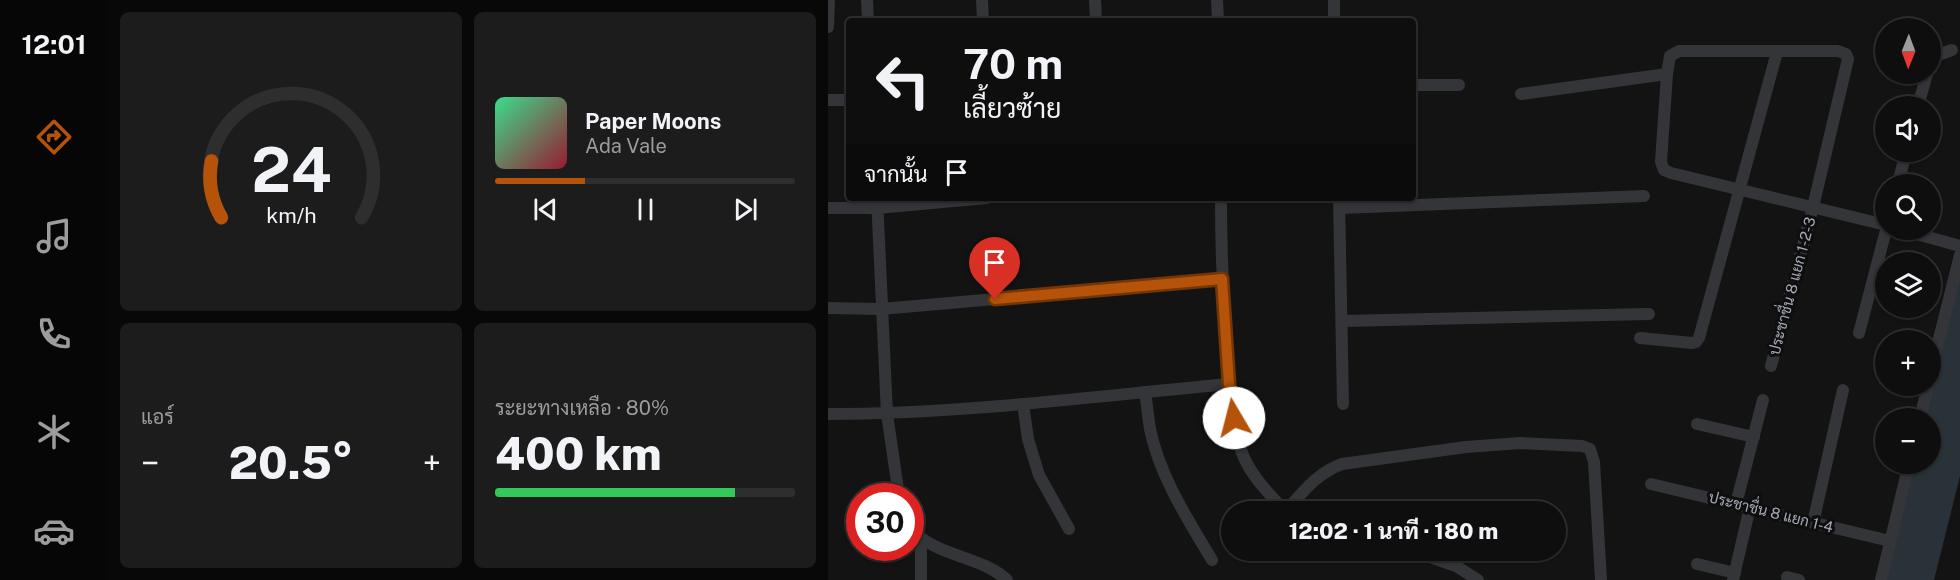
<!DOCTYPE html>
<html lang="th">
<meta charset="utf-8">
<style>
:root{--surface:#0e0e0f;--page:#1c1c1d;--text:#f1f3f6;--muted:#9b9c9e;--line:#2e2e2f;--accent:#b45309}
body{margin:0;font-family:"Public Sans",Sarabun,sans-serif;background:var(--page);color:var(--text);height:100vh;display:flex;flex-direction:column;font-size:22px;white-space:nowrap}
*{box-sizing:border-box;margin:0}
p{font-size:20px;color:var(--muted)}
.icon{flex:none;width:33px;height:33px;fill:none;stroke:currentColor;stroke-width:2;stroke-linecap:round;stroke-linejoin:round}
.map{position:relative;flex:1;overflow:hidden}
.drawer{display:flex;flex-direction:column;gap:12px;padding:12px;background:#080808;width:720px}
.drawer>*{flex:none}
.guide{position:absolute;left:18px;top:18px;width:570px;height:183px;border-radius:6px;box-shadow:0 2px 4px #0004,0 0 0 2px var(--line);background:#0e0e0f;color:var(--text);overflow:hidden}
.needle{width:39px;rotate:181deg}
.tools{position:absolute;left:1047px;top:18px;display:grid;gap:12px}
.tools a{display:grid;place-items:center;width:66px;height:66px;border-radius:50%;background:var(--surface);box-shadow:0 2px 4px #0004,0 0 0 2px var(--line);font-size:30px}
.speed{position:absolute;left:18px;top:483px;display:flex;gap:12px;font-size:30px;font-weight:700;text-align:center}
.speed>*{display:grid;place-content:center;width:78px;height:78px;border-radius:50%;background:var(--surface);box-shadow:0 2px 4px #0004,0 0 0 2px var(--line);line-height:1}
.speed .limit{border:9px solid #d22;background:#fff;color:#111}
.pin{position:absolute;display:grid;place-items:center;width:51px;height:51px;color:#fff;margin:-62px -26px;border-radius:50% 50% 50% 0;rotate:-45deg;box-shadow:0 0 6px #0007}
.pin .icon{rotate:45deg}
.me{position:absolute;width:66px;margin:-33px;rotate:352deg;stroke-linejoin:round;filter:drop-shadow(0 0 4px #0008)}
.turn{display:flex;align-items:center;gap:21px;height:126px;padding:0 18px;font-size:27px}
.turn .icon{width:78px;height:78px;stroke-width:2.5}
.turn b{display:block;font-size:42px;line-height:51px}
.then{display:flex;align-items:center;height:57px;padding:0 18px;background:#0003;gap:12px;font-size:22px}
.big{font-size:45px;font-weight:800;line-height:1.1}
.drawer .card{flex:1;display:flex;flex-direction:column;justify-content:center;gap:9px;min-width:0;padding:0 21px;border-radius:9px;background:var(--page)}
.drawer .dial{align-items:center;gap:0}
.dial svg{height:156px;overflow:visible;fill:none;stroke:var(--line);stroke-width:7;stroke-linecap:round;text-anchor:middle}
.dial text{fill:var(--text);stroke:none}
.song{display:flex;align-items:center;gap:18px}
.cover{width:72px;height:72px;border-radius:9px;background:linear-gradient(135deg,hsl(150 70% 55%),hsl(350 70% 35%))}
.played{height:6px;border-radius:3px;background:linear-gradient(90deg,var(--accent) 30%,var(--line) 30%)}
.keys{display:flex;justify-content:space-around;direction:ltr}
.heat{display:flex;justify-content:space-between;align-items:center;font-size:33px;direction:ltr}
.charge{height:9px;border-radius:4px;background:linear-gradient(90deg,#34c759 80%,var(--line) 0)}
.drawer .tiles{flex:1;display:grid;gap:12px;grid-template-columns:repeat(2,1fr)}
.trip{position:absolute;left:393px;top:501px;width:345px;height:60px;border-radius:30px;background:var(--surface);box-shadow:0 2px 4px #0004,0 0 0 2px var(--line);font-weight:800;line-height:60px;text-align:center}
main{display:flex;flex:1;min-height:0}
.tabs{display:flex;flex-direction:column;width:108px;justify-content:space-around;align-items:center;background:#060606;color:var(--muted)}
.tabs .icon{width:42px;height:42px}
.tabs .on{color:var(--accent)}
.tabs b{font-size:27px;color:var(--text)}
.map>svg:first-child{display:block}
.water{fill:#293238}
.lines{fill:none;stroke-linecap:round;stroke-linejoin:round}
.minor{stroke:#343539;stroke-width:12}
.route-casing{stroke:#753606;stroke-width:15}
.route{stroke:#b45309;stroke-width:10}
.labels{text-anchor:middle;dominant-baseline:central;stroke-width:6;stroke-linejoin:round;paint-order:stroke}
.street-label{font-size:15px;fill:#a4aab5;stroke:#0e0e0f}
</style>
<main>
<nav class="tabs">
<b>12:01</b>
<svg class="icon on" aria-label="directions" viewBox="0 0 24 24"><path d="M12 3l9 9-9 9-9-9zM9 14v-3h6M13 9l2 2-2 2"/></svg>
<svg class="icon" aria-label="music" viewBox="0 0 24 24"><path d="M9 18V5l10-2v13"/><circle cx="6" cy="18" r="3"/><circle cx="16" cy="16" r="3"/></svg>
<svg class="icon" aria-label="phone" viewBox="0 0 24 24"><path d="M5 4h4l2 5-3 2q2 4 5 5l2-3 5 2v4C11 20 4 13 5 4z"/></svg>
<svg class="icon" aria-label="climate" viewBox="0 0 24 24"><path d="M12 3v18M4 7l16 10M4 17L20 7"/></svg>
<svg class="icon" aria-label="car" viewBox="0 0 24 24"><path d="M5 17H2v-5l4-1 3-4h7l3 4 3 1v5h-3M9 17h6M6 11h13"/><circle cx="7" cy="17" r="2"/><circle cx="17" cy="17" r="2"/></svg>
</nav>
<section class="drawer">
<div class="tiles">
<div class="card dial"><svg viewBox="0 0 100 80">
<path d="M14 69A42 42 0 1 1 86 69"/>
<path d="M14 69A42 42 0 0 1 9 40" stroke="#b45309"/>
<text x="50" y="56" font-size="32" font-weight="700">24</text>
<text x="50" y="72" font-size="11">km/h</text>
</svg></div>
<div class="card">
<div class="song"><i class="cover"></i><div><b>Paper Moons</b><p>Ada Vale</p></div></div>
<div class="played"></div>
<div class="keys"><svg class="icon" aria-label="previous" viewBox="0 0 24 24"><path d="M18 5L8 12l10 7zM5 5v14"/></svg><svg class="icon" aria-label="pause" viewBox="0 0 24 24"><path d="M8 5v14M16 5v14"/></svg><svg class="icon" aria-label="next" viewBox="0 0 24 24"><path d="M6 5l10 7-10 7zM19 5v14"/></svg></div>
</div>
<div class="card"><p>แอร์</p>
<div class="heat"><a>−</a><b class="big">20.5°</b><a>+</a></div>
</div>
<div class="card"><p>ระยะทางเหลือ · 80%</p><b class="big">400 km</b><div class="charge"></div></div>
</div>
</section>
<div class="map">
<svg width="1132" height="580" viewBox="0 0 1132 580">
<rect width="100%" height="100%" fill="#131314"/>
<polygon class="water" points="1132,275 1132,476 1106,580 1056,580 1085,464 1102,464 1102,418 1096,418"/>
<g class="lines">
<g class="minor">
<polyline points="39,0 40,21"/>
<polyline points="154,0 155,21"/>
<polyline points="267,0 268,21"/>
<polyline points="389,0 390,21"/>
<polyline points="506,0 506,21"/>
<polyline points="0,27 1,0"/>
<polyline points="1102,62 1107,56 1124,50"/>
<polyline points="585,85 631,85"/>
<polyline points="693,94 839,74"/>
<polyline points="0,100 21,100"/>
<polyline points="1090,106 1099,74"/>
<polyline points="1070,184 1078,152"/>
<polyline points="49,198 59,414 71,496"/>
<path d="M393 198C393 250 395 302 399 354 401 386 403 422 414 453 423 476 441 494 458 512"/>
<polyline points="511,198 515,404"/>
<polyline points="0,208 49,208 159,198"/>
<polyline points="512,208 816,196"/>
<polyline points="1074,230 1132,246"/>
<polyline points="0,308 53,309 394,279"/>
<polyline points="515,321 821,314"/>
<polyline points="1031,333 1058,230"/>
<polyline points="812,338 864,343 868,342 871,338 949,52"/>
<path d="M943 366 985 207 1020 59 1018 54 1010 51H851L842 56 839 74 833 162 836 170 843 173C915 190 986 208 1058 225"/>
<polyline points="1102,375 1132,255"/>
<path d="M317 392C319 404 320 417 322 429 332 477 359 518 384 560"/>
<polyline points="195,404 200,439 211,475 241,529"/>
<path d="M0 414C134 414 268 396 401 384"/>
<polyline points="1092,418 1100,386"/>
<polyline points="869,424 926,437"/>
<polyline points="823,484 1062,541"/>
<polyline points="908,504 935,400"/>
<path d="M458 511C475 492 489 473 514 464L638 447 692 443 754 446 762 449 766 462 773 580"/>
<polyline points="985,523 1015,390"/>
<path d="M82 528C110 558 152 555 179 580"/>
<polyline points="93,539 93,580"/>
<polyline points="582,550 628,566 650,580"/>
<polyline points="869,564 907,573"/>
<polyline points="959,577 971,580"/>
<polyline points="905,580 922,507"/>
<polyline points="1053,580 1081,464"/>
</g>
</g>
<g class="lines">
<defs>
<polyline id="route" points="167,299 394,279 401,384 406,418"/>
</defs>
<use href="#route" class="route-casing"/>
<use href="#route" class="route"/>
</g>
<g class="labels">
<g class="street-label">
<text transform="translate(964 286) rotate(-75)">ประชาชื่น 8 แยก 1-2-3</text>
<text transform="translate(943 512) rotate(14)">ประชาชื่น 8 แยก 1-4</text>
</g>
</g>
</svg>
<div class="tools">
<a><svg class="needle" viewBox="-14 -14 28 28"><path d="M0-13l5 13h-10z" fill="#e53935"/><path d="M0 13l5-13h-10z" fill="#9b9c9e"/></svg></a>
<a><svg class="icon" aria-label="sound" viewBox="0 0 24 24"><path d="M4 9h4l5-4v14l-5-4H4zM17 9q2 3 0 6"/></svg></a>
<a><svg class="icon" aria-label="search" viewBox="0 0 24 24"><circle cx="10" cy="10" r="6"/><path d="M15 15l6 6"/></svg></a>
<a><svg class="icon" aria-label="layers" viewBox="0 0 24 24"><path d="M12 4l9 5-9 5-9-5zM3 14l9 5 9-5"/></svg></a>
<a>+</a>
<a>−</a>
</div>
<div class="speed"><div class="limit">30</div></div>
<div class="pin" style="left:167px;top:299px;background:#d93025"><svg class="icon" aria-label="arrive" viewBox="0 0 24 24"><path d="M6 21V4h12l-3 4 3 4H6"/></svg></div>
<svg class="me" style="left:406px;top:418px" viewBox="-20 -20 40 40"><circle r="19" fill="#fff"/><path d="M0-13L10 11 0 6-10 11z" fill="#b45309"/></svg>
<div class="trip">12:02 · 1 นาที · 180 m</div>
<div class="guide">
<div class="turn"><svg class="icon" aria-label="left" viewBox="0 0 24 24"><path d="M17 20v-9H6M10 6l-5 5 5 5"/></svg><div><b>70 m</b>เลี้ยวซ้าย</div></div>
<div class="then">จากนั้น<svg class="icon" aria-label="arrive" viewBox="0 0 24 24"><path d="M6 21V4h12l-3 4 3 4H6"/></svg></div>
</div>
</div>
</main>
